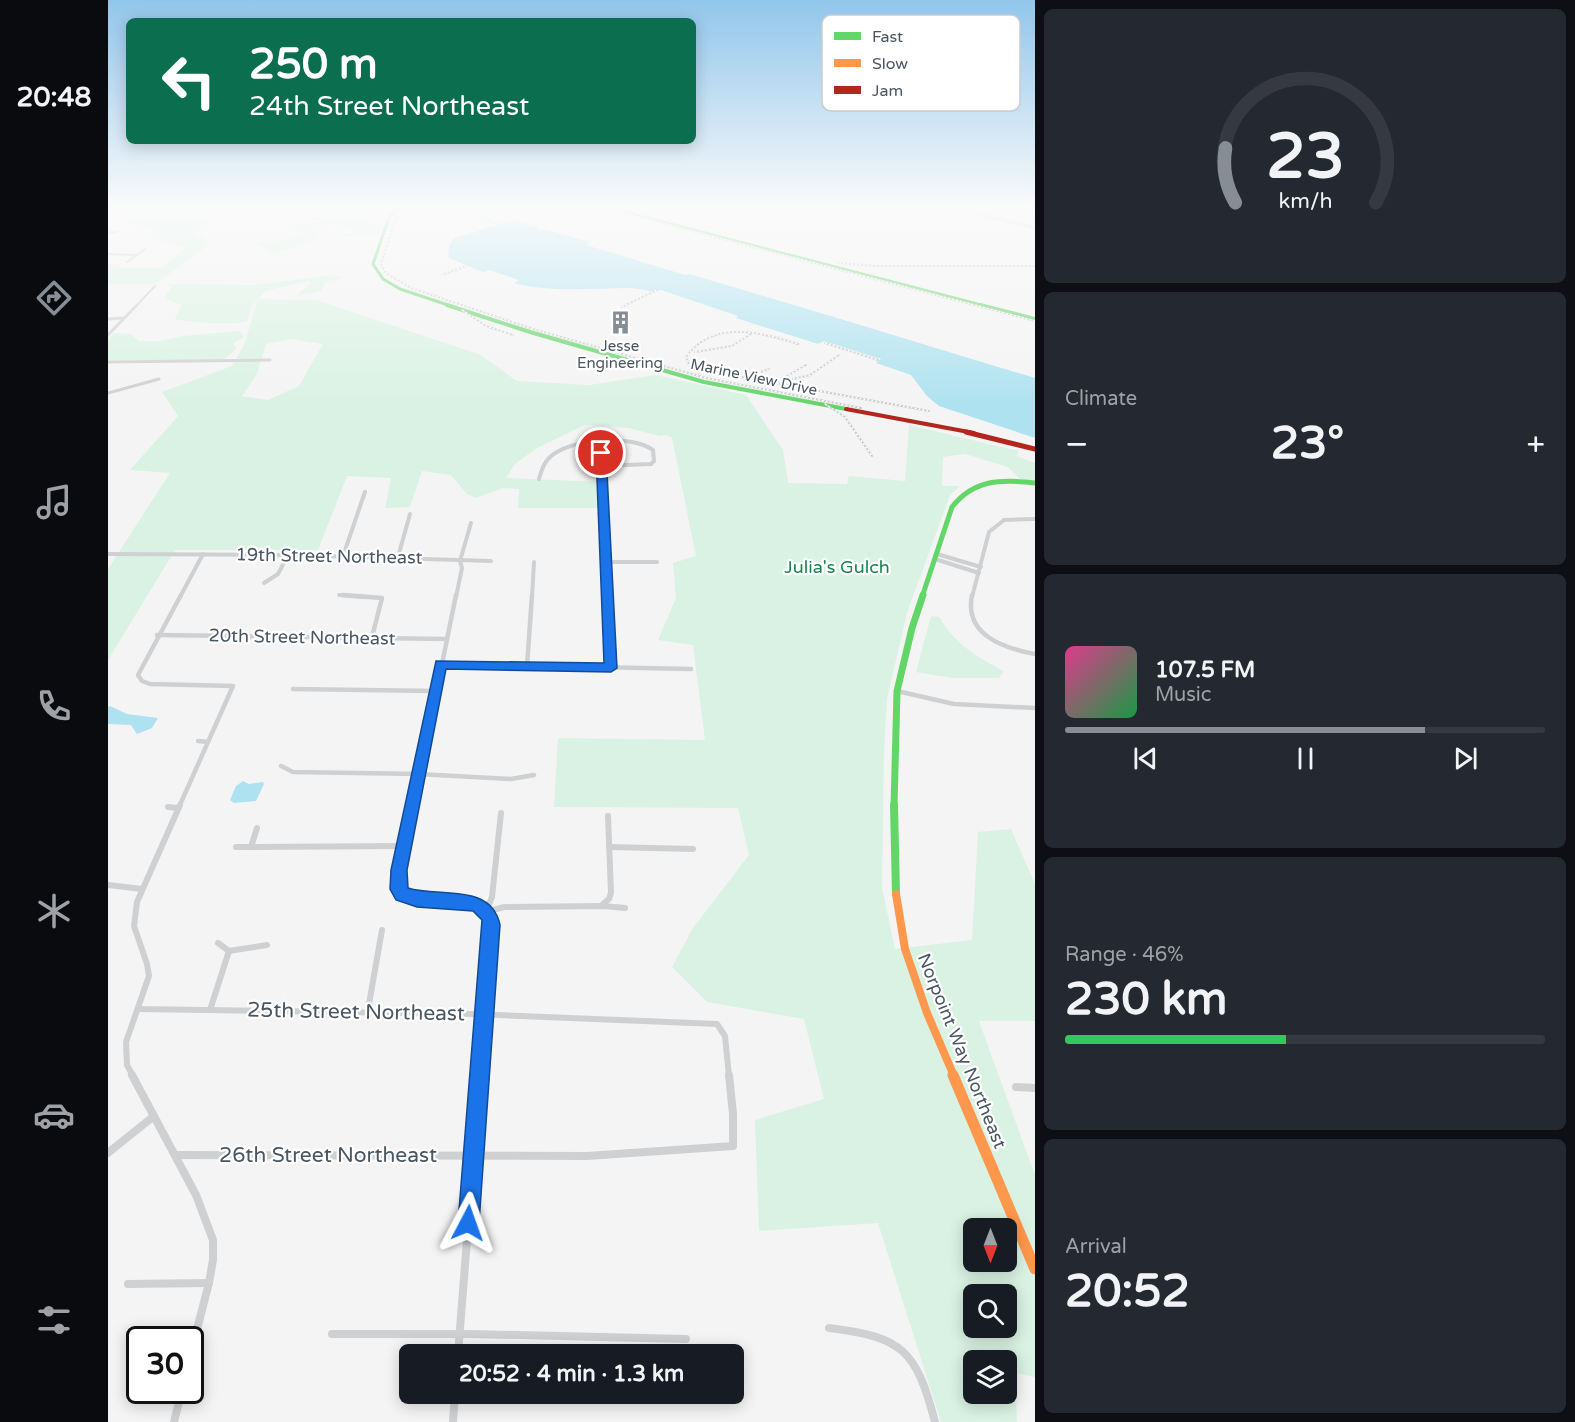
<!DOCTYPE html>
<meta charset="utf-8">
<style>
:root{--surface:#171b24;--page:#242831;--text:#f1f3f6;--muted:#9ea1a6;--line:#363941;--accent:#868d94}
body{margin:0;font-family:"Varela Round",sans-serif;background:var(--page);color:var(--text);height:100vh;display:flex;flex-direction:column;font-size:22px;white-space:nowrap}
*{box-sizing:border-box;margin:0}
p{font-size:20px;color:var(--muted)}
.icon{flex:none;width:33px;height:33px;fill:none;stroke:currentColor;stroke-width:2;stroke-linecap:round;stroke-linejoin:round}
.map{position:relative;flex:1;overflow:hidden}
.details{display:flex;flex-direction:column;gap:9px;padding:9px;background:#0d0f14;width:540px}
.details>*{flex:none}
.banner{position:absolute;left:18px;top:18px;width:570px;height:126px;border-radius:9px;box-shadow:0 3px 15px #0003;background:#0b6e4f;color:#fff;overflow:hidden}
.needle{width:39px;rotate:180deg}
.controls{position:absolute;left:855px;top:1218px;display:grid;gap:12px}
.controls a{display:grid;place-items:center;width:54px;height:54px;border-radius:9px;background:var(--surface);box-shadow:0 3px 15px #0003;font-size:30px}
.speed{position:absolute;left:18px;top:1326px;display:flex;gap:12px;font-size:30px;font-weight:700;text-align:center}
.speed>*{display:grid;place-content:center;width:78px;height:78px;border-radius:50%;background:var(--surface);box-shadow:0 3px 15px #0003;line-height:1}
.speed .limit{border:3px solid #111;border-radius:9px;background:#fff;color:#111}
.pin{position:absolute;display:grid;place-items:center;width:51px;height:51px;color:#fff;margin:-26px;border:3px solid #fff;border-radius:50%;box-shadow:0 2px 6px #0007}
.me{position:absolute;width:66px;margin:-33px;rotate:4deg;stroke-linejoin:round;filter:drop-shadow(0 0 4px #0008)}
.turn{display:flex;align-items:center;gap:21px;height:126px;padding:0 24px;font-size:27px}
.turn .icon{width:78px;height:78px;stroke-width:2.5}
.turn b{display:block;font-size:42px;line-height:51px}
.big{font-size:45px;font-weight:700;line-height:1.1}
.details .card{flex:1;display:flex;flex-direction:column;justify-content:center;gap:9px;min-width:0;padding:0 21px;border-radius:9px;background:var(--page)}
.details .dial{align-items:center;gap:0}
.dial svg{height:156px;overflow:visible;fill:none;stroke:var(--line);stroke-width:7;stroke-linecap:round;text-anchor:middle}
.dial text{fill:var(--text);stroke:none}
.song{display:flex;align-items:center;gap:18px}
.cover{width:72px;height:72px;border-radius:9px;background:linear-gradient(135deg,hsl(330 70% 55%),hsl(140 70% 35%))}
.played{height:6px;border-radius:3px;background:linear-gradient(90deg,var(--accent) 75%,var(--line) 75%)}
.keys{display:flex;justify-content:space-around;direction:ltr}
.heat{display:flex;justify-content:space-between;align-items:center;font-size:33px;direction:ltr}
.charge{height:9px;border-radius:4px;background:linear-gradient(90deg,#34c759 46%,var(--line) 0)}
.trip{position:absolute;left:291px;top:1344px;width:345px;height:60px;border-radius:9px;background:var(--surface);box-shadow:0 3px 15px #0003;font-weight:700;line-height:60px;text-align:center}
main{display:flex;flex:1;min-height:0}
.dock{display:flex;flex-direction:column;width:108px;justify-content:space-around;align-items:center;background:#090b0e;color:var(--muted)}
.dock .icon{width:42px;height:42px}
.dock .on{color:var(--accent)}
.dock b{font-size:27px;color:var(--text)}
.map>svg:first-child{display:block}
.green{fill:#d9f2e3;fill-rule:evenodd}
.water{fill:#aee2f0}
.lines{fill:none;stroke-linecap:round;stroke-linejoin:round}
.stream{stroke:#aee2f0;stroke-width:1.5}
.street-far5{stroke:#ced0d2;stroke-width:2}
.street-far4{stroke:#ced0d2;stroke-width:3}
.street-far3{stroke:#ced0d2;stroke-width:4}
.street-far2{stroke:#ced0d2;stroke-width:4.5}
.street-far1{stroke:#ced0d2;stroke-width:6}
.street{stroke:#ced0d2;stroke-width:8}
.fast-far4{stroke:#63d668;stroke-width:3}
.fast-far3{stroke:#63d668;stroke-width:4}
.fast-far2{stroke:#63d668;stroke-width:5}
.fast-far1{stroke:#63d668;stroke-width:7}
.fast{stroke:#63d668;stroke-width:8}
.slow-far1{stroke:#ff974d;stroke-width:8}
.slow{stroke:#ff974d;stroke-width:11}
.jam-far1{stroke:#b3261e;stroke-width:4}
.jam{stroke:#b3261e;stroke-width:5}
.rail-casing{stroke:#c9cacc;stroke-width:2}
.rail{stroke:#fff;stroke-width:1.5;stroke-dasharray:2;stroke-linecap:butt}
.route{fill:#1a73e8;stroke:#114b97;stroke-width:1.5}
.labels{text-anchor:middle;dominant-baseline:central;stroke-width:4.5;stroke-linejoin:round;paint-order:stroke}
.far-poi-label{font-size:15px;fill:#4a5661;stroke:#fff}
.far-street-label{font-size:15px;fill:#4a5661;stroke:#fff}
.street-label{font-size:18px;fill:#4a5661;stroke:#fff}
.park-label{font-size:18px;fill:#17864f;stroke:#fff}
.near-street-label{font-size:21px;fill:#4a5661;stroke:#fff}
.key{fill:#fff;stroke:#c9ccd0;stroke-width:1.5}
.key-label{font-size:16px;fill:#4a5661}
</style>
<main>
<nav class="dock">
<b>20:48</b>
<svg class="icon on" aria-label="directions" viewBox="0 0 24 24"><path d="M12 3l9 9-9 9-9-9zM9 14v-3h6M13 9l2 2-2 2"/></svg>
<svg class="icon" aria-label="music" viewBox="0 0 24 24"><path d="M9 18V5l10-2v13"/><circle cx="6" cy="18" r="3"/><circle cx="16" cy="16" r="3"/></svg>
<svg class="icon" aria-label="phone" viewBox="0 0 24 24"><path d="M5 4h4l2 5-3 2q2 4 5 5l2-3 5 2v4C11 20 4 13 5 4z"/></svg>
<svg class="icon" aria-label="climate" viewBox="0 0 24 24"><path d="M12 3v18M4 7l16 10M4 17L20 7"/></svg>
<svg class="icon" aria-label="car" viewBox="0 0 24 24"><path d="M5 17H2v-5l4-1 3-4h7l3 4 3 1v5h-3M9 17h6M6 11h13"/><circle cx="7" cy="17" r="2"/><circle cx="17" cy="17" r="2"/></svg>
<svg class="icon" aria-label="filters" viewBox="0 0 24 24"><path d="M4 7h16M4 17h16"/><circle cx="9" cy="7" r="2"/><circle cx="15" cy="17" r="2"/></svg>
</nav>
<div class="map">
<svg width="927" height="1422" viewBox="0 0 927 1422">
<rect width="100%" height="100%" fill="#f4f4f4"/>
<g class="green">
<path d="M28 206H59L66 209 78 206H134L100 222 87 234 102 241 98 247 47 284H0V264L14 265 12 268H54L78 248 44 238 45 229C35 225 18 225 11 218Z"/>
<polygon points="162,206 269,206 259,223 274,224 270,235 264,231 265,226 263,226 263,231 268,235 265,238 259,235 232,237 234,234 248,233 247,230 235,228 233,225 221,224 209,230 209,239 165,254 147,242 181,239 193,233 181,228 180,223 217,223 204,219 206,212 201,209 202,207 167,209"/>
<path d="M227 275 232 277 231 279 217 282 214 291 188 296 203 283 200 281 157 291 150 299 208 300 373 355 409 381 481 385 548 375 638 395 675 450 680 483 739 484 741 476 797 481 801 425 911 451 908 456 927 463V481L912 479 900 467 857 454 835 457 834 486H852L842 495 799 613 779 699 776 750 774 888 787 949 864 940 870 832 903 829 927 884V1021H871L927 1175V1377L907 1373 909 1422H833L770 1223 651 1231 647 1120 716 1099 696 1019 599 1002 564 967 585 928 641 855 630 808 446 807 450 738 597 740 585 645 550 640 568 598 565 563 588 556 564 438 558 435 552 436 520 428 477 425 429 448 407 464 398 478 494 482 495 508H410L411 489 395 488 368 498 359 494 343 475 314 471 302 507 277 508 283 478 239 476 210 550H67L0 660V569L62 473 22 470 70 416 54 392 124 366 136 345 149 301 143 306 140 321C127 326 81 322 67 319L74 305 56 298 63 287 57 284 146 285ZM183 339 215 344 191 386 160 400 134 396 149 374 158 344ZM866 1228H898V1262H866ZM866 1294H898V1328H866ZM866 1360H898V1394H866Z"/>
<polygon points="132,331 136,338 125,343 129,348 115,360 0,360 0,340 6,333 22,334 31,341 52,341 76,336"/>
<path d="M823 616 831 617C847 644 869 657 896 671L891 678H844L808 672Z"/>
</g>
<g class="water">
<path d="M405 220 432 227 429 229 432 230 436 229 482 242 478 245 577 275 581 274C697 308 814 344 927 378V438L831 406 819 396 803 375 768 363 773 359 716 341 710 344 628 318 630 316 553 290C542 294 534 288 522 288 482 288 445 293 406 283L411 280 381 270 375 272 341 258C339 252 342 241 347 238Z"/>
<polygon points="2,706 19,714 50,718 44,728 29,734 23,725 0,724 0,707"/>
<polygon points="135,781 141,784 155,782 156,784 148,801 126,803 122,800 128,786"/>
</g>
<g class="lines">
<polyline class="stream" points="334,206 391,224"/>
<g class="street-far5">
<polyline points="830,206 927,228"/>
<polyline points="0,232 8,232"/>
<polyline points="0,254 27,255"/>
<polyline points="19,262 37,249"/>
<polyline points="28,306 47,286"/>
</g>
<g class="street-far4">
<polyline points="0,319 16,318"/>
<polyline points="0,335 29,305"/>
<polyline points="0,362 162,360"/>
<polyline points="0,393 51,379"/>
</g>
<g class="street-far3">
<polyline points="492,439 500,597"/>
<path d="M431 479C433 471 435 464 441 458 460 438 524 434 545 450L546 461 543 464 493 466"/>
<polyline points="0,554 180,555 383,561"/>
<polyline points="829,554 873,567"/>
<polyline points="235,556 257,492"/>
<polyline points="290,557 302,514"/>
<polyline points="827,559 871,573"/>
<polyline points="498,562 549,562"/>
<polyline points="156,583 170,574 180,555"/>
<polyline points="231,595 256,597"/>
<polyline points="72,597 95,554"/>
<polyline points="348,597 354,568 352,561 363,523"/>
<polyline points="424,597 426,562"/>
<polyline points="864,597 881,532 896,520 927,519"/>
</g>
<g class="street-far2">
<polyline points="235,595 274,598 264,637"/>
<polyline points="500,595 503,667"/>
<path d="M864 595C856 635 895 648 927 654"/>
<polyline points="49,635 338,639"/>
<polyline points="333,664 583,669"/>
<polyline points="419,666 424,595"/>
<polyline points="185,689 327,691"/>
<polyline points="789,691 846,704 927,708"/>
<polyline points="90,741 100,742"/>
<polyline points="173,766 185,772 310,774 403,779 426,775"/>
<polyline points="71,807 125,686 42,684 34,681 30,675 73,595"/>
<polyline points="305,807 348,595"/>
</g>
<g class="street-far1">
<path d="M305 805 290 880 291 889 298 896C329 900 369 891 384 925L372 1076"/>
<polyline points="60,807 70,808"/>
<polyline points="128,847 296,846"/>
<polyline points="143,847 149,828"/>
<polyline points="501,847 585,849"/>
<polyline points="0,885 34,889"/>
<polyline points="495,904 501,899 503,893 500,816"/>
<polyline points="378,912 396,907 495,906 517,908"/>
<polyline points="378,912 384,897 393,813"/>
<polyline points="110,943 121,951 159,945"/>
<polyline points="30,1009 365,1014 609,1024 617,1036 621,1076"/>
<polyline points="102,1010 121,951"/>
<polyline points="264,1012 261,1004 274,930"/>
<polyline points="25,1076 19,1065 18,1042 41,976 39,964 26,926 29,902 72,805"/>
</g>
<g class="street">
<polyline points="24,1075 88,1195 105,1240 105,1260 101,1283 82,1356"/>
<polyline points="908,1087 927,1088"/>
<polyline points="0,1153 46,1116"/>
<polyline points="67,1155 479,1156 625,1146 625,1114 621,1075"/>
<polyline points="20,1284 101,1283"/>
<path d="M721 1328C795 1337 808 1350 827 1422"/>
<polyline points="224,1334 363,1334 578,1339"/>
<polyline points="350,1354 372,1075"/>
<polyline points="66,1422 74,1390"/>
<polyline points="345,1422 347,1394"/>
</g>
<g class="fast-far4">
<polyline points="293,206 281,217 265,264 275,279 292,289 343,306"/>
<polyline points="494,206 877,306"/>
</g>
<g class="fast-far3">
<polyline points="339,305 422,332 596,382 738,409"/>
<polyline points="872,305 927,319"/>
</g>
<path class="fast-far2" d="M814 597 844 507C866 479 894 479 927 483"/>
<polyline class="fast-far1" points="786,807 789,691 804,628 815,595"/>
<polyline class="fast" points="786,805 788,894"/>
<polyline class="slow-far1" points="788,894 797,949 819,1013 846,1076"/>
<polyline class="slow" points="845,1075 927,1269"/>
<polyline class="jam-far1" points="738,409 866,433"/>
<polyline class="jam" points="858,432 927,449"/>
<defs>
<g id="rail">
<polyline points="301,206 288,218 273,264 278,273 303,288 425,329 598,378 753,408"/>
<polyline points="474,206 489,210"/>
<polyline points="488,206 927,321"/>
<polyline points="839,206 927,226"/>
<polyline points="731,263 766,266 926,266"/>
<polyline points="334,275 361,265"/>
<polyline points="514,307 549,290"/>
<polyline points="354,310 378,326 405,335"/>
<polyline points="717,343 770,360"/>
<polyline points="587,352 624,346 643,334"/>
<path d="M591 373 582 367 578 357C605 319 653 332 690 344"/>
<polyline points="677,377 698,365"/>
<polyline points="624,378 639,377 661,369"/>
<polyline points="681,380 702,375 731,355"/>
<polyline points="657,381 821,411"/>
<polyline points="717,404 737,417 764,456"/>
</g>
</defs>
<use href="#rail" class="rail-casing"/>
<use href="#rail" class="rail"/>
</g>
<linearGradient id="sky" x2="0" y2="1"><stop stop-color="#91c6eb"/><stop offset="0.51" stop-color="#fafafa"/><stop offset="1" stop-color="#fafafa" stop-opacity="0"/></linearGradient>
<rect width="927" height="405" fill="url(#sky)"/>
<path class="route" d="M493 450 498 453 509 668 503 672 338 669 299 870 300 888C331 898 383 882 392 925L371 1223 368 1230 360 1234 353 1230 350 1223 374 920 365 911 309 907 288 900 282 889 283 870 328 661 496 663 488 453Z"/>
<defs>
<symbol id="building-bare" viewBox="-9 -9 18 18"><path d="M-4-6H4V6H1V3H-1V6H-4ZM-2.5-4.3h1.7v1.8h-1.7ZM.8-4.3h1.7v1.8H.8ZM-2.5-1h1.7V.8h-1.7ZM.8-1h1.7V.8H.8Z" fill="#868d94" stroke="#fff" stroke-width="2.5" paint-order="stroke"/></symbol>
</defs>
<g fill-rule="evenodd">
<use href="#building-bare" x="496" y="306" width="33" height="33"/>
</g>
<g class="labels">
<g class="far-poi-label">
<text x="512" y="346">Jesse<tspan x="512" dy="17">Engineering</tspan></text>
</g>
<g class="far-street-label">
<text transform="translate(646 377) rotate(12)">Marine View Drive</text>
</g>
<g class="street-label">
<text transform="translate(221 556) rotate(1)">19th Street Northeast</text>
<text transform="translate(194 637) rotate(1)">20th Street Northeast</text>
<text transform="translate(854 1051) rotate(68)">Norpoint Way Northeast</text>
</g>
<g class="park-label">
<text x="729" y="567">Julia's Gulch</text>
</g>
<g class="near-street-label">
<text transform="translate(248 1012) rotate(1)">25th Street Northeast</text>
<text x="220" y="1155">26th Street Northeast</text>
</g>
</g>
<rect x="714" y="15" width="198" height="96" rx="9" class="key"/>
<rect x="726" y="32" width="27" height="8" fill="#63d668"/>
<rect x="726" y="59" width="27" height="8" fill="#ff974d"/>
<rect x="726" y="86" width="27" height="8" fill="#b3261e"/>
<g class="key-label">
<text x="764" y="42">Fast</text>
<text x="764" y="69">Slow</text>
<text x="764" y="96">Jam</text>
</g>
</svg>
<div class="controls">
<a><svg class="needle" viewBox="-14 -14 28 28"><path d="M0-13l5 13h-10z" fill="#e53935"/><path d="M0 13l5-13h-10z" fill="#9ea1a6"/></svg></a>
<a><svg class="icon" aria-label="search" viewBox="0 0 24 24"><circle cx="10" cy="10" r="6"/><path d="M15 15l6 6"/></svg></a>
<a><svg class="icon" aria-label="layers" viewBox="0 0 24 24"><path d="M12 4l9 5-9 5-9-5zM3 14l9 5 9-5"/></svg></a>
</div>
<div class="speed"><div class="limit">30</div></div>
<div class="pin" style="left:493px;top:453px;background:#d93025"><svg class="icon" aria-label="arrive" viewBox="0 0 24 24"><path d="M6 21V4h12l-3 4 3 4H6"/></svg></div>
<svg class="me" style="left:360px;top:1223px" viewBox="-20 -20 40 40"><path d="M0-17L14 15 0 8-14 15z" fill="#1a73e8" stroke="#fff" stroke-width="4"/></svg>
<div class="trip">20:52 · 4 min · 1.3 km</div>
<div class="banner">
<div class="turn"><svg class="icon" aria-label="left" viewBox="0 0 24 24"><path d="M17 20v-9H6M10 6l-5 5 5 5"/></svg><div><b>250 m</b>24th Street Northeast</div></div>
</div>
</div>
<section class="details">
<div class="card dial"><svg viewBox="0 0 100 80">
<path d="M14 69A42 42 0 1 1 86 69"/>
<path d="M14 69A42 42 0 0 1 9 41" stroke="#868d94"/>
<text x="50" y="56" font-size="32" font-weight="700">23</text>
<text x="50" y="72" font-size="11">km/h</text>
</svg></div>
<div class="card"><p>Climate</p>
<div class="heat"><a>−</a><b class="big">23°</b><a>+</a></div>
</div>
<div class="card">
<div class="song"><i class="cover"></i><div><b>107.5 FM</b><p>Music</p></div></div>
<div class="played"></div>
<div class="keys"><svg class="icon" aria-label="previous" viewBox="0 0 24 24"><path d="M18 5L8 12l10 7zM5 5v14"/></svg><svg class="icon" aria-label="pause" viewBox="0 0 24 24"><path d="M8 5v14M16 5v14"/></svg><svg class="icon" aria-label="next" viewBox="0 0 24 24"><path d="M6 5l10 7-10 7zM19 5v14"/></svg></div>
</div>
<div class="card"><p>Range · 46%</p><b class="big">230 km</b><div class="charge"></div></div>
<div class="card"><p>Arrival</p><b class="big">20:52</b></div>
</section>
</main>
